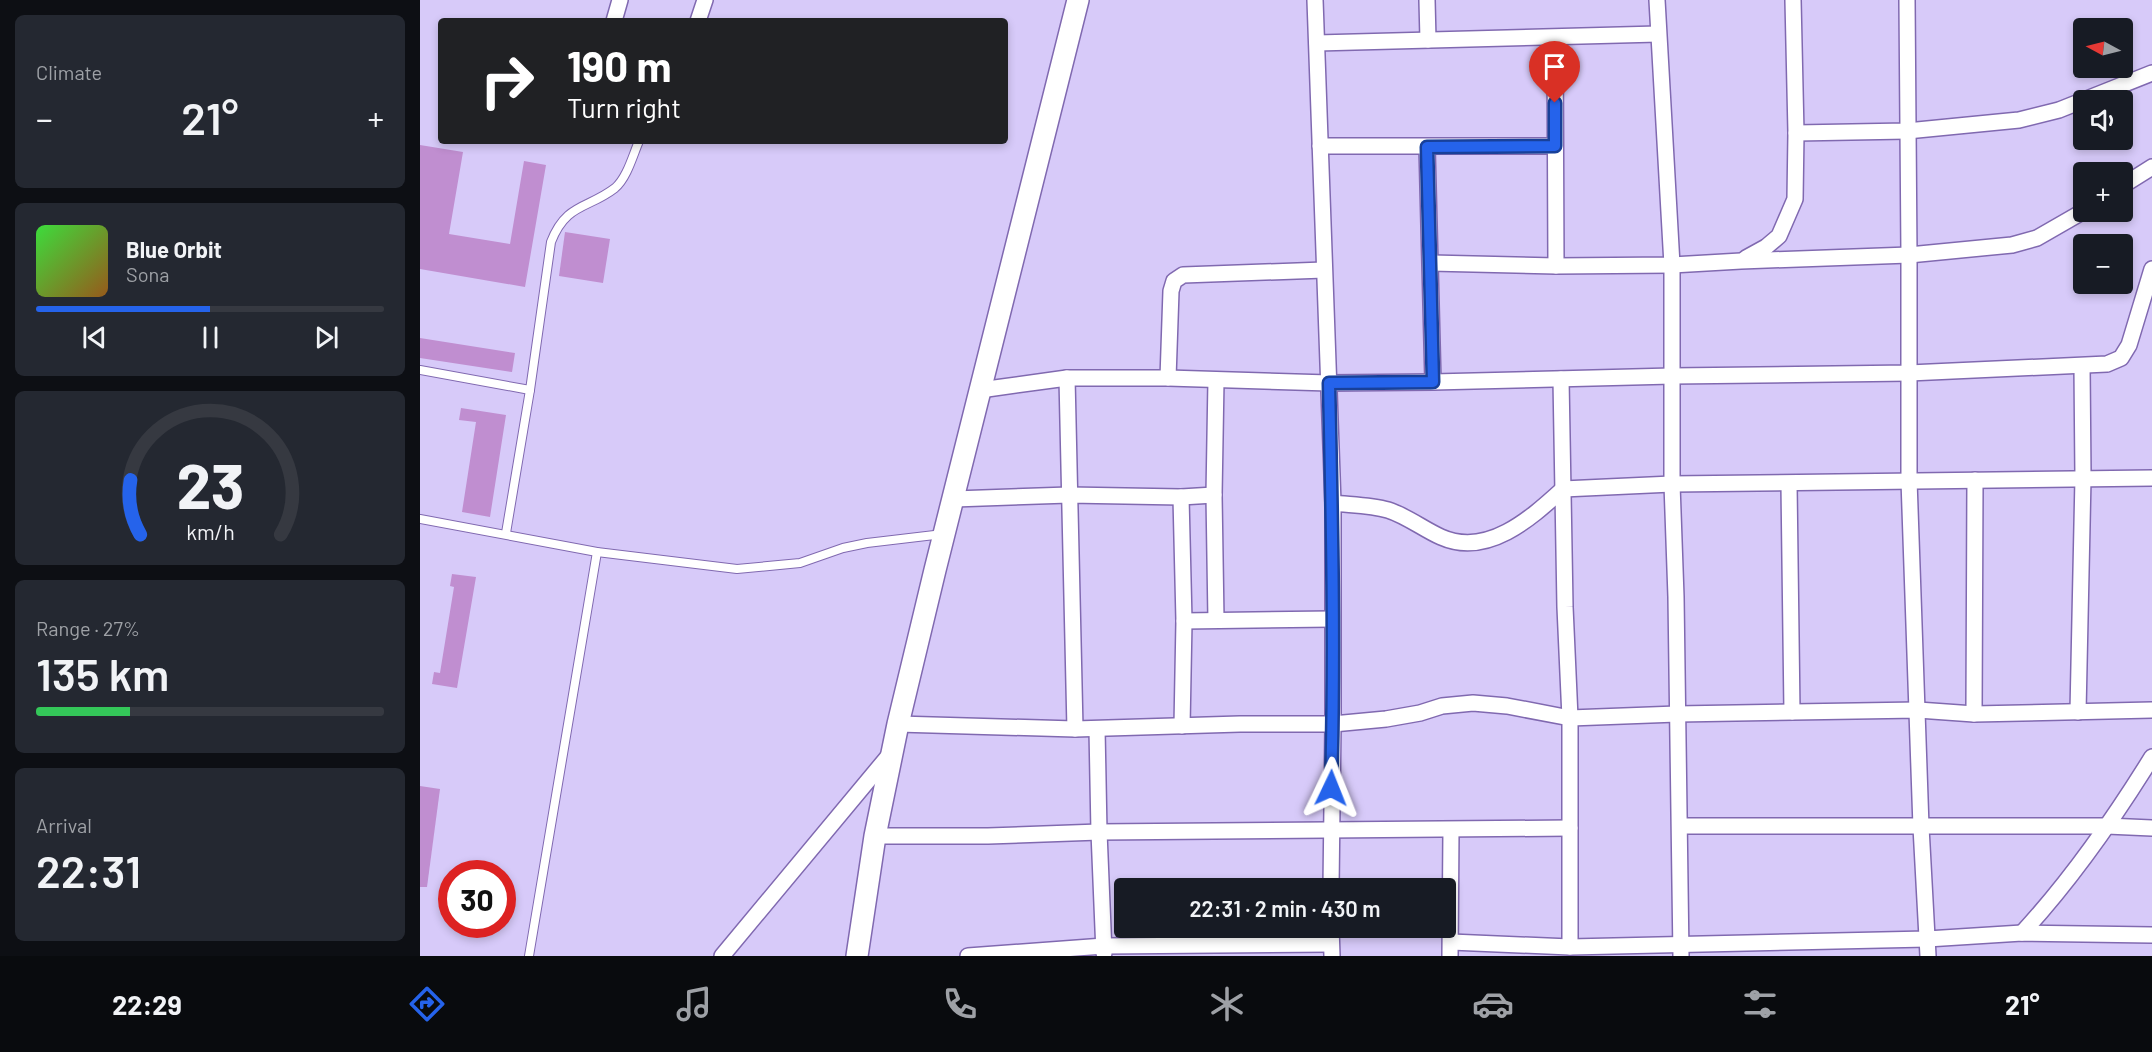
<!DOCTYPE html>
<meta charset="utf-8">
<style>
:root{--surface:#171b24;--page:#242831;--text:#f1f3f6;--muted:#9ea1a6;--line:#363941;--accent:#2563eb}
body{margin:0;font-family:Barlow,sans-serif;background:var(--page);color:var(--text);height:100vh;display:flex;flex-direction:column;font-size:22px;white-space:nowrap}
*{box-sizing:border-box;margin:0}
p{font-size:20px;color:var(--muted)}
.icon{flex:none;width:33px;height:33px;fill:none;stroke:currentColor;stroke-width:2;stroke-linecap:round;stroke-linejoin:round}
.map{position:relative;flex:1;overflow:hidden}
.side{display:flex;flex-direction:column;gap:15px;padding:15px;background:#0d0f14;width:420px}
.side>*{flex:none}
.guide{position:absolute;left:18px;top:18px;width:570px;height:126px;border-radius:6px;box-shadow:0 3px 9px #0003;background:#202124;color:#fff;overflow:hidden}
.needle{width:39px;rotate:277deg}
.tools{position:absolute;left:1653px;top:18px;display:grid;gap:12px}
.tools a{display:grid;place-items:center;width:60px;height:60px;border-radius:6px;background:var(--surface);box-shadow:0 3px 9px #0003;font-size:30px}
.speed{position:absolute;left:18px;top:860px;display:flex;gap:12px;font-size:30px;font-weight:700;text-align:center}
.speed>*{display:grid;place-content:center;width:78px;height:78px;border-radius:50%;background:var(--surface);box-shadow:0 3px 9px #0003;line-height:1}
.speed .limit{border:9px solid #d22;background:#fff;color:#111}
.pin{position:absolute;display:grid;place-items:center;width:51px;height:51px;color:#fff;margin:-62px -26px;border-radius:50% 50% 50% 0;rotate:-45deg;box-shadow:0 0 6px #0007}
.pin .icon{rotate:45deg}
.me{position:absolute;width:66px;margin:-33px;rotate:2deg;stroke-linejoin:round;filter:drop-shadow(0 0 4px #0008)}
.turn{display:flex;align-items:center;gap:21px;height:126px;padding:0 30px;font-size:27px}
.turn .icon{width:78px;height:78px;stroke-width:2.5}
.turn b{display:block;font-size:42px;line-height:51px}
.big{font-size:45px;font-weight:600;line-height:1.1}
.side .widget{flex:1;display:flex;flex-direction:column;justify-content:center;gap:9px;min-width:0;padding:0 21px;border-radius:9px;background:var(--page)}
.side .dial{align-items:center;gap:0}
.dial svg{height:156px;overflow:visible;fill:none;stroke:var(--line);stroke-width:7;stroke-linecap:round;text-anchor:middle}
.dial text{fill:var(--text);stroke:none}
.song{display:flex;align-items:center;gap:18px}
.cover{width:72px;height:72px;border-radius:9px;background:linear-gradient(135deg,hsl(120 70% 55%),hsl(30 70% 35%))}
.played{height:6px;border-radius:3px;background:linear-gradient(90deg,var(--accent) 50%,var(--line) 50%)}
.keys{display:flex;justify-content:space-around;direction:ltr}
.heat{display:flex;justify-content:space-between;align-items:center;font-size:33px;direction:ltr}
.charge{height:9px;border-radius:4px;background:linear-gradient(90deg,#34c759 27%,var(--line) 0)}
.trip{position:absolute;left:694px;top:878px;width:342px;height:60px;border-radius:6px;background:var(--surface);box-shadow:0 3px 9px #0003;font-weight:600;line-height:60px;text-align:center}
.menu{display:flex;height:96px;justify-content:space-around;align-items:center;background:#090b0e;color:var(--muted)}
.menu .icon{width:42px;height:42px}
.menu .current{color:var(--accent)}
.menu b{font-size:27px;color:var(--text)}
main{display:flex;flex:1;min-height:0}
.map>svg:first-child{display:block}
.building{fill:#c08ed0}
.lines{fill:none;stroke-linecap:round;stroke-linejoin:round}
.lane-casing{stroke:#8069b0;stroke-width:10}
.street-casing{stroke:#8069b0;stroke-width:18}
.secondary-casing{stroke:#8069b0;stroke-width:24}
.lane{stroke:#fff;stroke-width:8}
.street{stroke:#fff;stroke-width:15}
.secondary{stroke:#fff;stroke-width:21}
.route-casing{stroke:#184099;stroke-width:15}
.route{stroke:#2563eb;stroke-width:10}
</style>
<main>
<section class="side">
<div class="widget"><p>Climate</p>
<div class="heat"><a>−</a><b class="big">21°</b><a>+</a></div>
</div>
<div class="widget">
<div class="song"><i class="cover"></i><div><b>Blue Orbit</b><p>Sona</p></div></div>
<div class="played"></div>
<div class="keys"><svg class="icon" aria-label="previous" viewBox="0 0 24 24"><path d="M18 5L8 12l10 7zM5 5v14"/></svg><svg class="icon" aria-label="pause" viewBox="0 0 24 24"><path d="M8 5v14M16 5v14"/></svg><svg class="icon" aria-label="next" viewBox="0 0 24 24"><path d="M6 5l10 7-10 7zM19 5v14"/></svg></div>
</div>
<div class="widget dial"><svg viewBox="0 0 100 80">
<path d="M14 69A42 42 0 1 1 86 69"/>
<path d="M14 69A42 42 0 0 1 9 41" stroke="#2563eb"/>
<text x="50" y="56" font-size="32" font-weight="700">23</text>
<text x="50" y="72" font-size="11">km/h</text>
</svg></div>
<div class="widget"><p>Range · 27%</p><b class="big">135 km</b><div class="charge"></div></div>
<div class="widget"><p>Arrival</p><b class="big">22:31</b></div>
</section>
<div class="map">
<svg width="1732" height="956" viewBox="0 0 1732 956">
<rect width="100%" height="100%" fill="#d7caf9"/>
<g class="building">
<polygon points="0,145 43,152 29,234 90,244 104,161 126,165 105,287 0,269"/>
<polygon points="145,232 190,239 183,283 139,276"/>
<polygon points="0,338 95,353 92,372 0,358"/>
<polygon points="41,408 86,415 70,517 42,512 56,422 39,420"/>
<polygon points="32,574 56,577 37,688 12,684 14,672 20,673 34,587 30,586"/>
<polygon points="0,786 20,789 7,887 0,887"/>
</g>
<g class="lines">
<defs>
<g id="lane">
<polyline points="0,370 110,390"/>
<polyline points="0,519 177,552 317,569 380,563 423,548 447,543 523,534"/>
<path d="M86 533 110 390 131 242C146 203 168 209 195 188 207 178 213 155 219 141"/>
<polyline points="109,956 177,552"/>
</g>
<g id="street">
<polyline points="895,0 913,503 913,724 911,888"/>
<polyline points="1007,0 1008,40"/>
<polyline points="1237,0 1252,265 1252,484 1256,597 1261,956"/>
<polyline points="1487,0 1489,255 1489,480 1501,827 1508,956"/>
<polyline points="194,21 200,0"/>
<polyline points="278,21 285,0"/>
<polyline points="1135,38 1136,266"/>
<polyline points="897,43 1238,34"/>
<polyline points="1376,133 1487,131 1599,120 1639,110 1732,73"/>
<polyline points="900,146 1135,146"/>
<polyline points="1007,147 1013,382"/>
<polyline points="1702,186 1732,167"/>
<polyline points="1326,258 1346,247 1359,236 1375,199 1376,133 1373,0"/>
<polyline points="1011,263 1136,266 1252,265 1321,261 1489,255 1592,245 1617,238 1664,211"/>
<polyline points="647,378 655,729"/>
<polyline points="748,378 751,291 754,281 763,275 904,270"/>
<polyline points="1141,379 1145,607 1150,718 1150,947"/>
<polyline points="796,380 794,495 796,620"/>
<polyline points="560,390 647,378 748,378 909,383 1013,382 1252,376 1489,373 1687,364 1701,358 1709,345 1732,269"/>
<polyline points="1369,484 1372,712"/>
<polyline points="761,497 764,621 762,726"/>
<polyline points="534,499 649,495 761,497 794,495"/>
<path d="M913 503C930 505 951 505 968 510 987 516 1003 529 1021 537 1068 558 1112 517 1143 489L1252 484 1732 478"/>
<polyline points="764,621 912,619"/>
<polyline points="1658,712 1663,478 1662,366"/>
<polyline points="1554,714 1555,480"/>
<polyline points="478,724 655,729 820,724 913,724 966,719 1000,713 1022,706 1053,703 1087,706 1150,718 1257,714 1498,710 1554,714 1732,710"/>
<polyline points="677,729 679,832 684,953"/>
<polyline points="1260,826 1687,826 1732,828"/>
<polyline points="455,836 568,836 679,832 1150,828"/>
<polyline points="911,927 912,956"/>
<path d="M1602 933C1652 879 1693 820 1732 757"/>
<polyline points="1031,942 1150,947 1507,939 1602,933 1732,935"/>
<polyline points="302,956 471,753"/>
<polyline points="548,956 684,946 911,944"/>
<polyline points="1030,956 1031,830"/>
</g>
<polyline id="secondary" points="437,956 455,836 478,724 515,570 658,0"/>
</defs>
<use href="#lane" class="lane-casing"/>
<use href="#street" class="street-casing"/>
<use href="#secondary" class="secondary-casing"/>
<use href="#lane" class="lane"/>
<use href="#street" class="street"/>
<use href="#secondary" class="secondary"/>
</g>
<g class="lines">
<defs>
<path id="route" d="M911 788C915 653 912 518 909 383L1013 382 1007 147 1135 146V103"/>
</defs>
<use href="#route" class="route-casing"/>
<use href="#route" class="route"/>
</g>
</svg>
<div class="tools">
<a><svg class="needle" viewBox="-14 -14 28 28"><path d="M0-13l5 13h-10z" fill="#e53935"/><path d="M0 13l5-13h-10z" fill="#9ea1a6"/></svg></a>
<a><svg class="icon" aria-label="sound" viewBox="0 0 24 24"><path d="M4 9h4l5-4v14l-5-4H4zM17 9q2 3 0 6"/></svg></a>
<a>+</a>
<a>−</a>
</div>
<div class="speed"><div class="limit">30</div></div>
<div class="pin" style="left:1135px;top:103px;background:#d93025"><svg class="icon" aria-label="arrive" viewBox="0 0 24 24"><path d="M6 21V4h12l-3 4 3 4H6"/></svg></div>
<svg class="me" style="left:911px;top:788px" viewBox="-20 -20 40 40"><path d="M0-17L14 15 0 8-14 15z" fill="#2563eb" stroke="#fff" stroke-width="4"/></svg>
<div class="trip">22:31 · 2 min · 430 m</div>
<div class="guide">
<div class="turn"><svg class="icon" aria-label="right" viewBox="0 0 24 24"><path d="M7 20v-9h11M14 6l5 5-5 5"/></svg><div><b>190 m</b>Turn right</div></div>
</div>
</div>
</main>
<nav class="menu">
<b>22:29</b>
<svg class="icon current" aria-label="directions" viewBox="0 0 24 24"><path d="M12 3l9 9-9 9-9-9zM9 14v-3h6M13 9l2 2-2 2"/></svg>
<svg class="icon" aria-label="music" viewBox="0 0 24 24"><path d="M9 18V5l10-2v13"/><circle cx="6" cy="18" r="3"/><circle cx="16" cy="16" r="3"/></svg>
<svg class="icon" aria-label="phone" viewBox="0 0 24 24"><path d="M5 4h4l2 5-3 2q2 4 5 5l2-3 5 2v4C11 20 4 13 5 4z"/></svg>
<svg class="icon" aria-label="climate" viewBox="0 0 24 24"><path d="M12 3v18M4 7l16 10M4 17L20 7"/></svg>
<svg class="icon" aria-label="car" viewBox="0 0 24 24"><path d="M5 17H2v-5l4-1 3-4h7l3 4 3 1v5h-3M9 17h6M6 11h13"/><circle cx="7" cy="17" r="2"/><circle cx="17" cy="17" r="2"/></svg>
<svg class="icon" aria-label="filters" viewBox="0 0 24 24"><path d="M4 7h16M4 17h16"/><circle cx="9" cy="7" r="2"/><circle cx="15" cy="17" r="2"/></svg>
<b>21°</b>
</nav>
